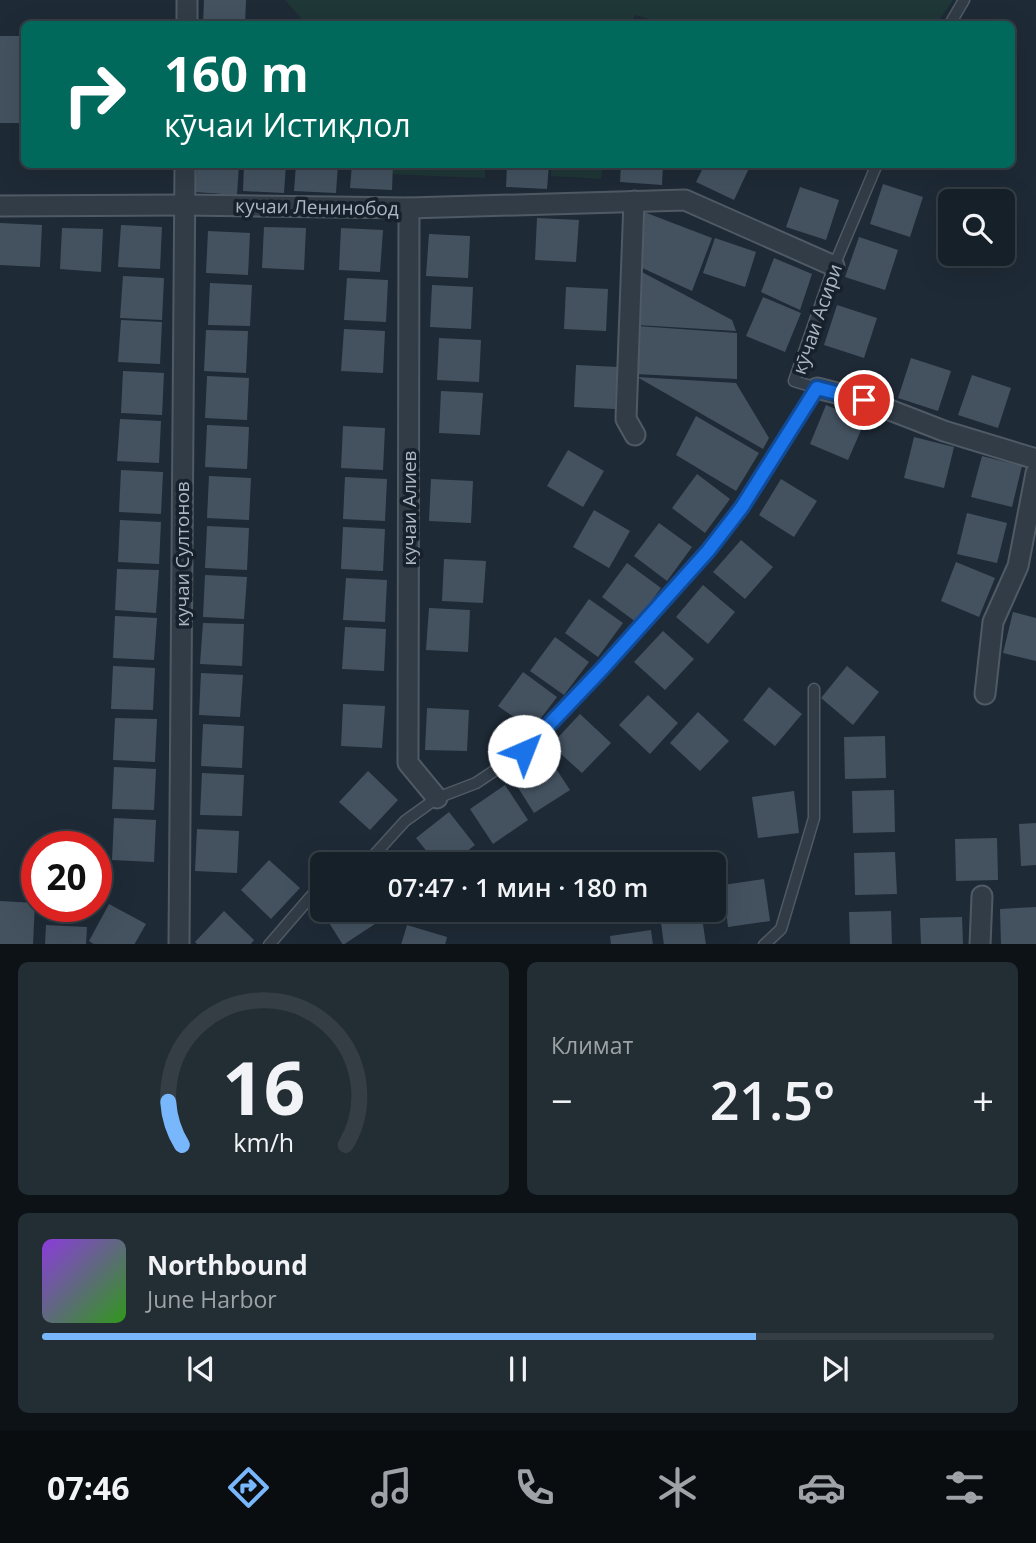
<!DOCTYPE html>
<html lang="ru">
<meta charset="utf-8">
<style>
:root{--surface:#162028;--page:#232d34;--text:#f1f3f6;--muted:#9ea3a8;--line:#353e45;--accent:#78b7fc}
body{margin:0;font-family:"Open Sans",sans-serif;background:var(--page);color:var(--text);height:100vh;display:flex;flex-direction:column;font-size:26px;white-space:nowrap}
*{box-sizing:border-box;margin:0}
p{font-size:23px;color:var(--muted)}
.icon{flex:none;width:38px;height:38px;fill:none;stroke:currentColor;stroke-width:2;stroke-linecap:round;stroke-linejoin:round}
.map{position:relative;height:944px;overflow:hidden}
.panel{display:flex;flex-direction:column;gap:18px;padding:18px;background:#0c1216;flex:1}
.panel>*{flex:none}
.banner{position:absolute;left:21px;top:21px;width:994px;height:147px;border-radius:10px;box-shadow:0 7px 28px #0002,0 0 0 2px var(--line);background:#00695c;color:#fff;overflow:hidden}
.tools{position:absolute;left:938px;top:189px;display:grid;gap:14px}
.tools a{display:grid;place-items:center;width:77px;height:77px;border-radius:10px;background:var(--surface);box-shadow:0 7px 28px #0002,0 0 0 2px var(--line);font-size:35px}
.speed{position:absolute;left:21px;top:831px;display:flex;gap:14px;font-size:35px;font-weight:700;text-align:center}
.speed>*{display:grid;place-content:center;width:91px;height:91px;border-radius:50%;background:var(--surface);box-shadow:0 7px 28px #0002,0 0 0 2px var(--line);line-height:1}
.speed .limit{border:10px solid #d22;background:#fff;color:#111}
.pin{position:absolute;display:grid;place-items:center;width:60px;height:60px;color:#fff;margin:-30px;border:4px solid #fff;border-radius:50%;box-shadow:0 2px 7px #0007}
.me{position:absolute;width:77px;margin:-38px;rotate:44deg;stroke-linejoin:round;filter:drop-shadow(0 0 5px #0008)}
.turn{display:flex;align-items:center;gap:24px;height:147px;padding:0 28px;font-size:32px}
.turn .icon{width:91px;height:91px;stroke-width:2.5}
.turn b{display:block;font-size:49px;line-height:60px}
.big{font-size:52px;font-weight:600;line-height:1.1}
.panel .widget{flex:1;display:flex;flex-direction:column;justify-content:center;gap:10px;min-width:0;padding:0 24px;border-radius:10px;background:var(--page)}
.panel .dial{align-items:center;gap:0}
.dial svg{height:182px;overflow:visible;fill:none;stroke:var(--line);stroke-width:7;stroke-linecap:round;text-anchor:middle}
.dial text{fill:var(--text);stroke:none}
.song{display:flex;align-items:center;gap:21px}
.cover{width:84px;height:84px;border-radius:10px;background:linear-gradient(135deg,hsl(270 70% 55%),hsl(110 70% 35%))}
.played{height:7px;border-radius:4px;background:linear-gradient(90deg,var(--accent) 75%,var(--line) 75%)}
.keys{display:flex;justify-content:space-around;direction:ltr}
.heat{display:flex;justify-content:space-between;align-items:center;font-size:38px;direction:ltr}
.panel .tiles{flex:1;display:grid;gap:18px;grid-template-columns:1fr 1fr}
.widget:last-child{grid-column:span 2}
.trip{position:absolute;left:310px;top:852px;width:416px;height:70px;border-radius:10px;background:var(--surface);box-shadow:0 7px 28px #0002,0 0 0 2px var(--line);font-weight:600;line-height:70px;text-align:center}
.dock{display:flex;height:112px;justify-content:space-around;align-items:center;background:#090d10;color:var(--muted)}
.dock .icon{width:49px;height:49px}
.dock .selected{color:var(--accent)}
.dock b{font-size:32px;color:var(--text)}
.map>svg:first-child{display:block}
.green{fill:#203737}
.building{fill:#445260}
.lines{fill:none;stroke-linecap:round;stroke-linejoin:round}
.service-casing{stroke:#4f5a65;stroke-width:13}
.minor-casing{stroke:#4f5a65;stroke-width:23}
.service{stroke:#313c47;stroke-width:10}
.minor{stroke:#313c47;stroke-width:19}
.route-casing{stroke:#114b97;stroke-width:18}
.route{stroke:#1a73e8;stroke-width:12}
.labels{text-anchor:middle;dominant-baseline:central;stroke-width:7;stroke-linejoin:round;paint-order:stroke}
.street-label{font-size:19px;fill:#abb7c4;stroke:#17212b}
</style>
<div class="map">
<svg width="1036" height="945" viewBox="0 0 1036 945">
<rect width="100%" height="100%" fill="#1e2a36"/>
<g class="green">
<polygon points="285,0 953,0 936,24 666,24 635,15 631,24 306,24"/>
<polygon points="385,165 485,165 485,178 385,174"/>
<polygon points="551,165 603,165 601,179 551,176"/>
</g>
<g class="building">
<polygon points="204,0 246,0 245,24 203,24"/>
<rect x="0" y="36" width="24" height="87"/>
<polygon points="197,164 239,164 237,195 195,192"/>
<polygon points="244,164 286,164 284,193 243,191"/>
<polygon points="296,164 338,164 336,193 294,191"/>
<polygon points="352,164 393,164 392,190 350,188"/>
<polygon points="507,164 549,164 547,189 506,187"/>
<polygon points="621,164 663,164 662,185 620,182"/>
<polygon points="705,164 751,164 734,200 696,182"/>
<polygon points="883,184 923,197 910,237 870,224"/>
<polygon points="800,187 839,200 826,240 786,227"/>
<polygon points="644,212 712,238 692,291 638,266"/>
<polygon points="537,218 579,220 576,262 535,260"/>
<polygon points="0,223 42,225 40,267 0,265"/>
<polygon points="121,225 162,227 160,269 118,267"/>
<polygon points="264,227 306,228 304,270 262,268"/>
<polygon points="62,228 103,229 101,272 60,269"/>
<polygon points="341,228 383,230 380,272 339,270"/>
<polygon points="208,231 250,233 248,275 206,273"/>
<polygon points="429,234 470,236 468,278 426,276"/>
<polygon points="859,237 898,250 885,290 845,277"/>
<polygon points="715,238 756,252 745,287 703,273"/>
<polygon points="774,258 812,274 800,310 761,292"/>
<polygon points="640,271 732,320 736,331 637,325"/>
<polygon points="123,276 164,278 162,320 120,318"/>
<polygon points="347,278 388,280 386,322 344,320"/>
<polygon points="210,283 252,285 250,326 208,325"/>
<polygon points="432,285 473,287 471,329 430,327"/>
<polygon points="566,287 608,289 606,331 564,329"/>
<polygon points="763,297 801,313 785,352 746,336"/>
<polygon points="837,305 877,318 864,358 824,345"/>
<polygon points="121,320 162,322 160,364 118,362"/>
<polygon points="637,326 737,333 737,379 635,374"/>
<polygon points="344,329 385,331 383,373 341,371"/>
<polygon points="206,330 248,331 246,373 204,371"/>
<polygon points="439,338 481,340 479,382 437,380"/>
<polygon points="911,358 951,371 938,411 898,398"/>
<polygon points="576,365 618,367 615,409 574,407"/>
<polygon points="123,371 164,373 162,415 121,413"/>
<polygon points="972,375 1011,388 998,428 958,415"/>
<polygon points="207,376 249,378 247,420 205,418"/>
<polygon points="637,377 736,383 769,438 763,449"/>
<polygon points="441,391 483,393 480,435 439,433"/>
<polygon points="826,405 865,421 848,460 810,444"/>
<polygon points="696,416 759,453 736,491 676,455"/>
<polygon points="120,419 161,421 159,463 117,461"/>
<polygon points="207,425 249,427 247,469 205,467"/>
<polygon points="343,426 385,428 383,470 341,468"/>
<polygon points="914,437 954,447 944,488 904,478"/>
<polygon points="568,450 604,471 583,507 547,486"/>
<polygon points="982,456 1022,466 1012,507 971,497"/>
<polygon points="121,470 163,472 161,514 119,512"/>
<polygon points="697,474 730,499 705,533 672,508"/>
<polygon points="209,476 251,478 249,520 207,518"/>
<polygon points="345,477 387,479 385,521 343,519"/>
<polygon points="431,479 473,481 471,523 429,521"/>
<polygon points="781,479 817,501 794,537 759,515"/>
<polygon points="594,510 630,531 609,568 573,547"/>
<polygon points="967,513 1007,523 997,563 957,554"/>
<polygon points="120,520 161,522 159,564 118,562"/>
<polygon points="659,523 692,547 667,581 634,556"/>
<polygon points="207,526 249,528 247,570 205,568"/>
<polygon points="343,527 385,529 383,571 341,569"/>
<polygon points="741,540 773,567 745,599 713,572"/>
<polygon points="444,559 486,561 483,603 442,601"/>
<polygon points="956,562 995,578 979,617 941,601"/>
<polygon points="627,563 661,588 636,622 602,597"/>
<polygon points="117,569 159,570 156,613 115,610"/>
<polygon points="205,575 247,577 244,619 203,617"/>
<polygon points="346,578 387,580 385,622 343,620"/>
<polygon points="703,585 735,612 708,644 676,617"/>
<polygon points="589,599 623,623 598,657 565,633"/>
<polygon points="429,608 470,610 468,652 426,650"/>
<polygon points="1013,612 1036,618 1036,661 1003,653"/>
<polygon points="115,616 157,618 154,660 113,658"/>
<polygon points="203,623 244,624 242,666 200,664"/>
<polygon points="345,627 386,629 384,671 342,669"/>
<polygon points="663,631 694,659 665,690 634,662"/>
<polygon points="555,637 589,662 564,695 530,671"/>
<polygon points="113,666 155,668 153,710 111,709"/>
<polygon points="847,666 879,692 853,725 821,698"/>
<polygon points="523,672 557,697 532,730 498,706"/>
<polygon points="201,673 243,675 240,717 199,715"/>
<polygon points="769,687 802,714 775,746 743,720"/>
<polygon points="648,695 678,723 650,754 619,725"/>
<polygon points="343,704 385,706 382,748 341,746"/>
<polygon points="427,708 469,710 467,751 425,750"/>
<polygon points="698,712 729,741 700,771 670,743"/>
<polygon points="580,714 611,743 582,773 551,745"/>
<polygon points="115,718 157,719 155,762 113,760"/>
<polygon points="203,724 244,726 242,768 201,766"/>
<polygon points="885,736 886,778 845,779 844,737"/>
<polygon points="547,755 570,790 534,813 512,778"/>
<polygon points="114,767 156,769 154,810 112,809"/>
<polygon points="368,771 398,800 370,830 339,802"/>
<polygon points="202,773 244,775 242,816 200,815"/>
<polygon points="505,785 528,820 493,844 470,809"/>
<polygon points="894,790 895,832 853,833 852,791"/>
<polygon points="794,791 799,833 758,838 752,797"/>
<polygon points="449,812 475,845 450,864 437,864 416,838"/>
<polygon points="114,818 156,820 154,862 112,860"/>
<polygon points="1036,823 1036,865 1021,866 1019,824"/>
<polygon points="197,829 239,831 237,873 195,871"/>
<polygon points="997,838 998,880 956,881 955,839"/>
<polygon points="403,851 420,864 392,864"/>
<polygon points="895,852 897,894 855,895 854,853"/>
<polygon points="269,860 300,888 271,919 241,890"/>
<polygon points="764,879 770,921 728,927 723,885"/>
<polygon points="0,901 35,903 33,945 0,944"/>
<polygon points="109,904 146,924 134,945 95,945 89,941"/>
<polygon points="1036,907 1036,945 1001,945 1000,909"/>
<polygon points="321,910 371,910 378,922 343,945"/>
<polygon points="611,910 653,910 654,916 613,922"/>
<polygon points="224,911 254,940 250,945 198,945 195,942"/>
<polygon points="891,911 892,945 850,945 849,912"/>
<polygon points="702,917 706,945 664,945 661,923"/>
<polygon points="962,917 963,945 921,945 920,918"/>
<polygon points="46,925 87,927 86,945 45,945"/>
<polygon points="407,925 447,937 445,945 401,945"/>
<polygon points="651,930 653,945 611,945 610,936"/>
</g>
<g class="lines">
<defs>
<g id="service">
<polyline points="950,24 964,0"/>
<polyline points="366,864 405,821 437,798 476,783 524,751 603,668 708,551 742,507 817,388 794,381 834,266 877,164"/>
<polyline points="269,945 313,894 322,889"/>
<polyline points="764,945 781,929 814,818 814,689"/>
</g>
<g id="minor">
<polyline points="187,24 187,0"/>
<polyline points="634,201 626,419 635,435"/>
<polyline points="0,206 184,205 409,208 685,200 834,266"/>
<polyline points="409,208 408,763 437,798"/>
<polyline points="817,388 864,400 944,431 1036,459"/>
<polyline points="985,694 993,622 1018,566 1036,473"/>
<polyline points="179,945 185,164"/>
<polyline points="980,945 982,896"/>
</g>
</defs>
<use href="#service" class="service-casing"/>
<use href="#minor" class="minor-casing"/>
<use href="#service" class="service"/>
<use href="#minor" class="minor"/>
</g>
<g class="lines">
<defs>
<polyline id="route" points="524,751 603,668 708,551 742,507 817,388 864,400"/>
</defs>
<use href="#route" class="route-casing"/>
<use href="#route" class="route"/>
</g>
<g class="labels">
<g class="street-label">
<text transform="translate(317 207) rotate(1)">кучаи Ленинобод</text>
<text transform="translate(817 319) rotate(-71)">кӯчаи Асири</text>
<text transform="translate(409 508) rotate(-90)">кучаи Алиев</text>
<text transform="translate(182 554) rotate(-90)">кучаи Султонов</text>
</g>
</g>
</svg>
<div class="tools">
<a><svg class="icon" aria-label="search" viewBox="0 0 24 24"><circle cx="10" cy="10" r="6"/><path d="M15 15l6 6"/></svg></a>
</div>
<div class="speed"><div class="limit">20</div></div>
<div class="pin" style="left:864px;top:400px;background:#d93025"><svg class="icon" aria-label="arrive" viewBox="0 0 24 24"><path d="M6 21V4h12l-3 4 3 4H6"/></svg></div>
<svg class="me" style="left:524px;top:751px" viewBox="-20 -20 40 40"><circle r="19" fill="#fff"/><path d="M0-13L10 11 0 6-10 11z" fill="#1a73e8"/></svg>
<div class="trip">07:47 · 1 мин · 180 m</div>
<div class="banner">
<div class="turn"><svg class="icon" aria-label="right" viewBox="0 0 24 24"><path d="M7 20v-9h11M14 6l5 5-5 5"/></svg><div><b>160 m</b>кӯчаи Истиқлол</div></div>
</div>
</div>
<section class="panel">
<div class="tiles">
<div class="widget dial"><svg viewBox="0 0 100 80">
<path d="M14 69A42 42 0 1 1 86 69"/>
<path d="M14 69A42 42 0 0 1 8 50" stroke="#78b7fc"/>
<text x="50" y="56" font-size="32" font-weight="700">16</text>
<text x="50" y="72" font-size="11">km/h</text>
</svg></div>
<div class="widget"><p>Климат</p>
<div class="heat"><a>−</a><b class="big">21.5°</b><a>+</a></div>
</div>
<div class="widget">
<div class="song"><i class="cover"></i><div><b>Northbound</b><p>June Harbor</p></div></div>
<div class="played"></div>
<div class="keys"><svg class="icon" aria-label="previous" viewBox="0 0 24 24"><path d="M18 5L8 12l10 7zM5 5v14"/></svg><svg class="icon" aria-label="pause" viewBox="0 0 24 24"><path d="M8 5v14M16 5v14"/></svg><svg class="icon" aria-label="next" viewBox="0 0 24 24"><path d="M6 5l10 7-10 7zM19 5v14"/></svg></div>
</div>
</div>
</section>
<nav class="dock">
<b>07:46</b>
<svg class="icon selected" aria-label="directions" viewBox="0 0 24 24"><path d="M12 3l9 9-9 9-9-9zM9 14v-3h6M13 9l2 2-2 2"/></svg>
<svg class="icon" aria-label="music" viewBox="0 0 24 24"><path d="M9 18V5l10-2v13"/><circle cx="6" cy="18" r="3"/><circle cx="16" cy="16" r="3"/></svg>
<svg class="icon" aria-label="phone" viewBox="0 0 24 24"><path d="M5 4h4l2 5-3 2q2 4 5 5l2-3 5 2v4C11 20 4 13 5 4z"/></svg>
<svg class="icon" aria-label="climate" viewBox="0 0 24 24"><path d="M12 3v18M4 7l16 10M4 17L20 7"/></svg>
<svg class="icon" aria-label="car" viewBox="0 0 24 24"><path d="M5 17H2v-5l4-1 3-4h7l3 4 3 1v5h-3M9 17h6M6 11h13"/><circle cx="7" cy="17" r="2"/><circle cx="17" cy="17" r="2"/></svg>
<svg class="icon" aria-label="filters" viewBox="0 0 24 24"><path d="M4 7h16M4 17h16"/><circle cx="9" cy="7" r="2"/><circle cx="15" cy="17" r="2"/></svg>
</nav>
